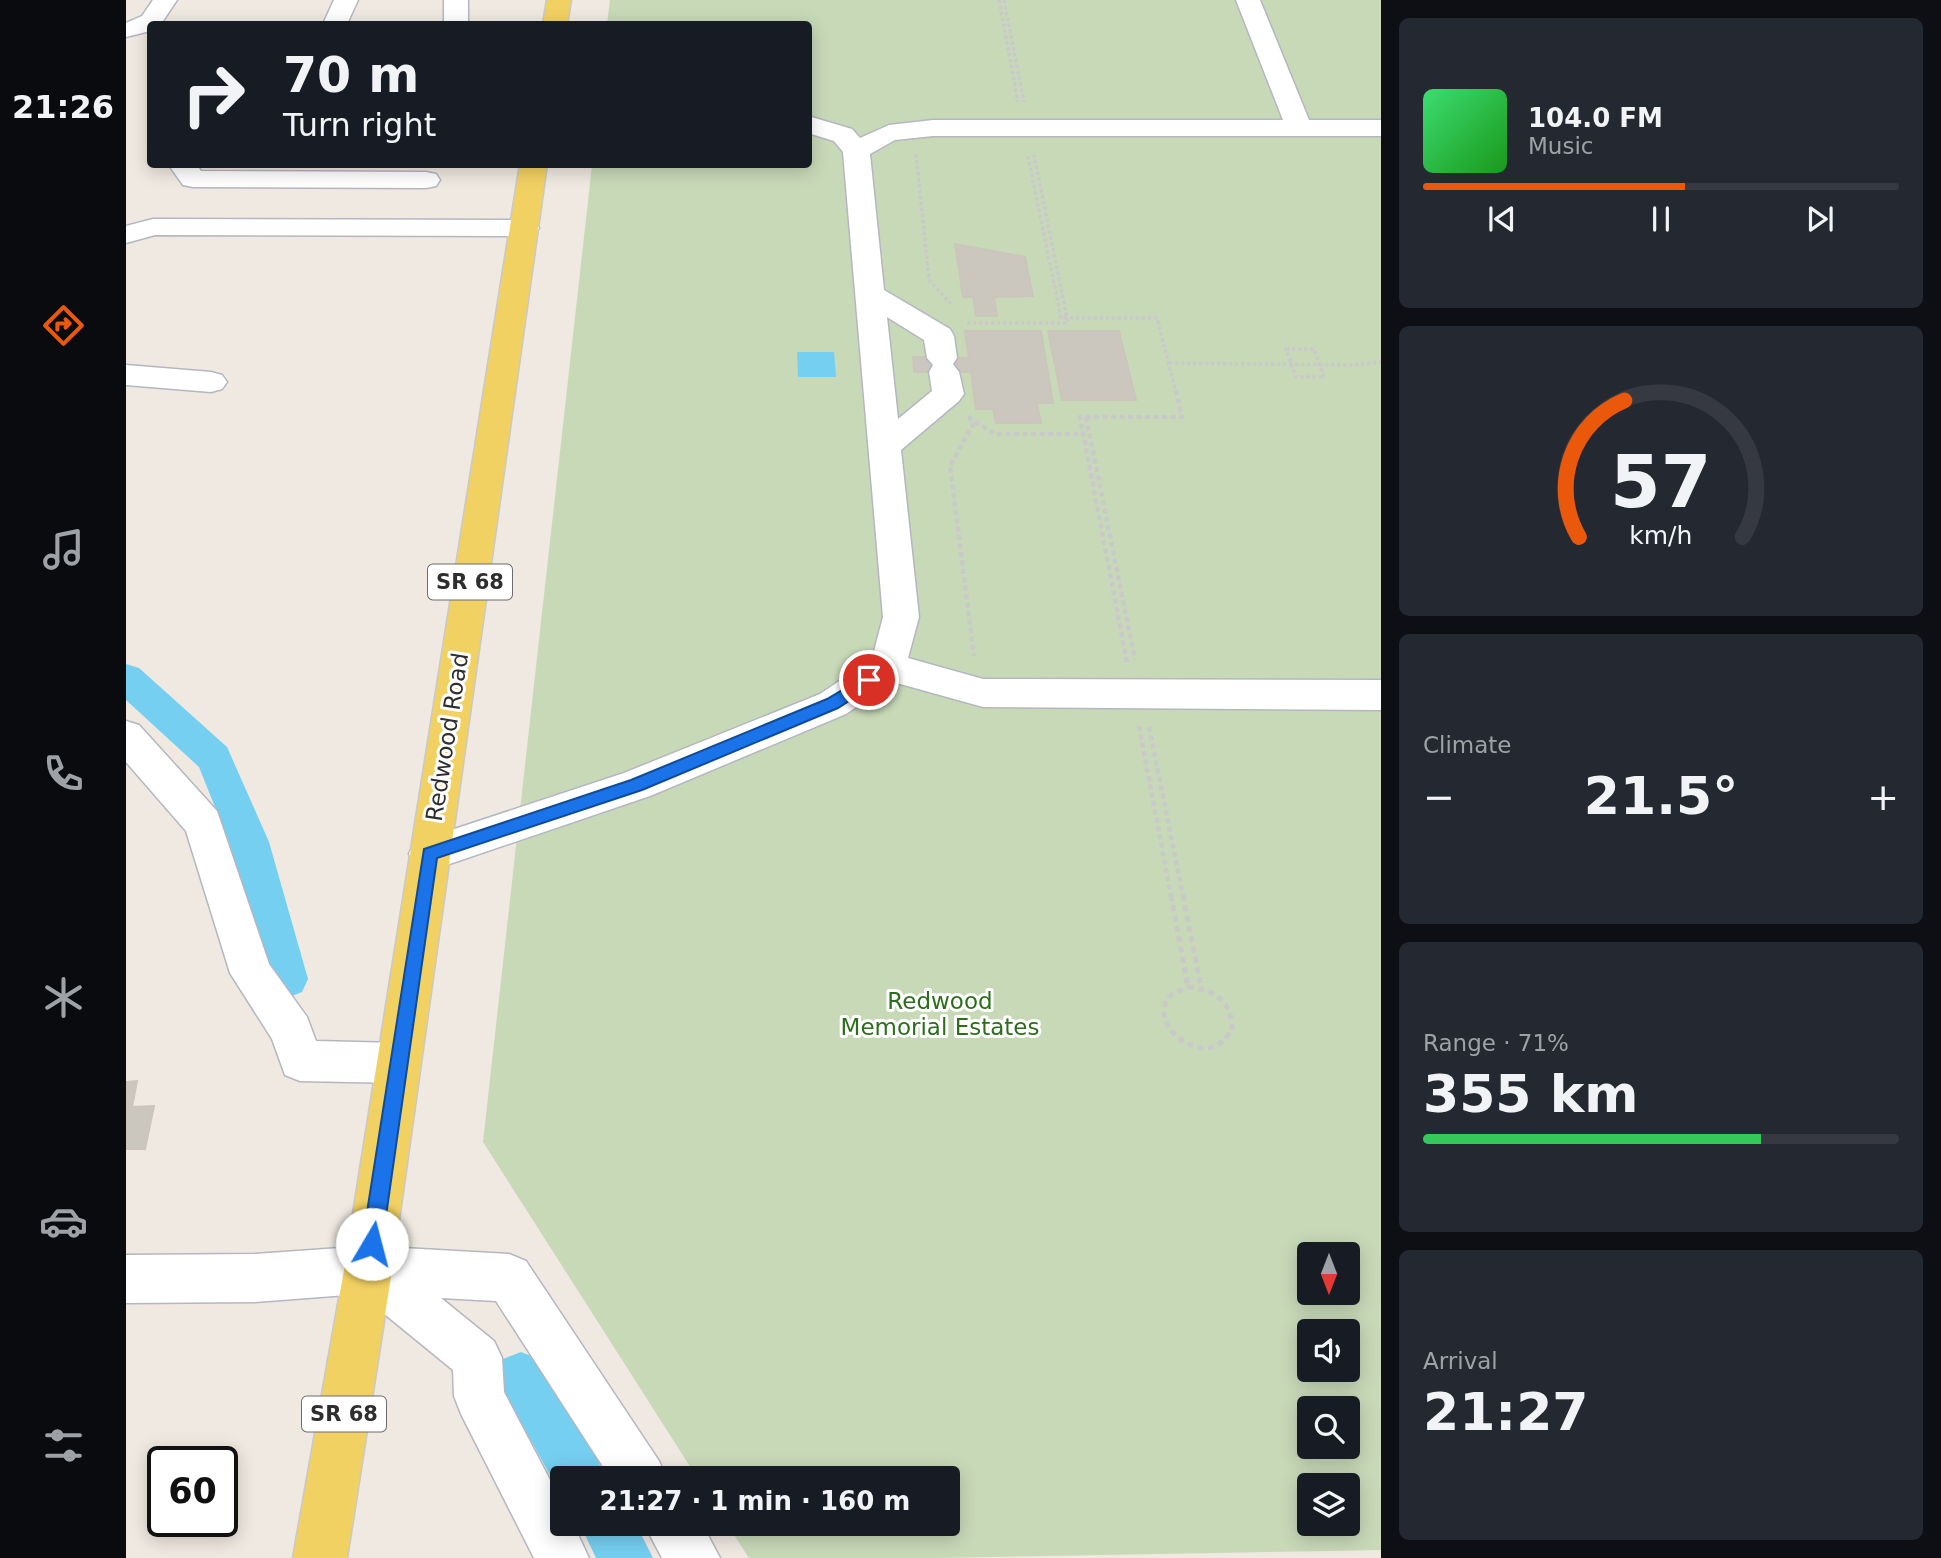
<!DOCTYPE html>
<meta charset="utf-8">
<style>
:root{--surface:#171b24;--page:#242831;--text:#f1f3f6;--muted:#9ea1a6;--line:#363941;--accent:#ea580c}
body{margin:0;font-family:"DejaVu Sans",sans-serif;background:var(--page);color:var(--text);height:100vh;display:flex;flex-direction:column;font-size:26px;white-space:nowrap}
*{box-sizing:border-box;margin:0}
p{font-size:23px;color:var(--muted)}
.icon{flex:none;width:38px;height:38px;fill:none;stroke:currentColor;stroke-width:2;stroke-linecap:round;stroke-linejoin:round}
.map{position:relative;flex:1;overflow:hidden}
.drawer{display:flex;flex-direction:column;gap:18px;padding:18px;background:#0d0f14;width:560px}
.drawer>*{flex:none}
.banner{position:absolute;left:21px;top:21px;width:665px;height:147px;border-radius:7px;box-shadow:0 4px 18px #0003;background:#171b24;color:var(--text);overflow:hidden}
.needle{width:46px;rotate:180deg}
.buttons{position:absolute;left:1171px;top:1242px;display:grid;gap:14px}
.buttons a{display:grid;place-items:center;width:63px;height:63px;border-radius:7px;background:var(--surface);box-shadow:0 4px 18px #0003;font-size:35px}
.speed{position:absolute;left:21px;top:1446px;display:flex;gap:14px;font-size:35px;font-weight:700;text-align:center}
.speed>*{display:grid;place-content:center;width:91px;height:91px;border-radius:50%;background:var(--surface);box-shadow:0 4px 18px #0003;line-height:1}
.speed .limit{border:4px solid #111;border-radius:10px;background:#fff;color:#111}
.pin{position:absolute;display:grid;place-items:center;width:60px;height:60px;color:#fff;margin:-30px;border:4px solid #fff;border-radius:50%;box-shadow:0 2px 7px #0007}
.me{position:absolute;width:77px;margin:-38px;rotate:8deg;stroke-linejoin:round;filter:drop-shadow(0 0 5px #0008)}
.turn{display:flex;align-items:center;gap:24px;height:147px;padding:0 21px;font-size:32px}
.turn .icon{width:91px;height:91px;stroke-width:2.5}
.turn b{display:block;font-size:49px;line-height:60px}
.big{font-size:52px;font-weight:700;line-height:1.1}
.drawer .widget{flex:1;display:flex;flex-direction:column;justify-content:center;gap:10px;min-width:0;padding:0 24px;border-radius:10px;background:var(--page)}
.drawer .dial{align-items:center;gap:0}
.dial svg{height:182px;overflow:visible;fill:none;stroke:var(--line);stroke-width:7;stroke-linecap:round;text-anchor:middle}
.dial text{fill:var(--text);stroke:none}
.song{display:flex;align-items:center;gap:21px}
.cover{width:84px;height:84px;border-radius:10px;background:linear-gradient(135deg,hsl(140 70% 55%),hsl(120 70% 35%))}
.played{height:7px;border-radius:4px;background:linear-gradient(90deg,var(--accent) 55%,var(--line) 55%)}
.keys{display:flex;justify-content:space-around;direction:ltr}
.heat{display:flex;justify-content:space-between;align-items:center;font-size:38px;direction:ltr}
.charge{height:10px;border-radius:5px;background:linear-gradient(90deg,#34c759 71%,var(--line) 0)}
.trip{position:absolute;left:424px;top:1466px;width:410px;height:70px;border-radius:7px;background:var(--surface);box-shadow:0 4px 18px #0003;font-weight:700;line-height:70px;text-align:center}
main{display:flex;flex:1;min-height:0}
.tab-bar{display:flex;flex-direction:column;width:126px;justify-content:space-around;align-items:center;background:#090b0e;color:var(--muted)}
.tab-bar .icon{width:49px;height:49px}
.tab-bar .active{color:var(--accent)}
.tab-bar b{font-size:32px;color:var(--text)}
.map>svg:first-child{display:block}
.cemetery{fill:#c8d9b8;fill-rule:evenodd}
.water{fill:#75cff0}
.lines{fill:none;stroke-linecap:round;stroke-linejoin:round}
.canal{fill:#75cff0;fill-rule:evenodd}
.building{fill:#cbc7bf;stroke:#cbc5ba;stroke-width:2}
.minor-casing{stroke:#b4b7c1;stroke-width:3}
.major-casing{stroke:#c9c9c9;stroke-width:3}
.path-far2{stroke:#c9c9c9;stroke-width:3.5;stroke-dasharray:3.5 2.5;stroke-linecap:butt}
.path-far1{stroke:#c9c9c9;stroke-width:4.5;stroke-dasharray:5 3.5;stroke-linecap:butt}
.path{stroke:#c9c9c9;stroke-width:5;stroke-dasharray:6 4.5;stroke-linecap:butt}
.minor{fill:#fff;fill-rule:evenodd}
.major{fill:#f2d163;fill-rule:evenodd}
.route{fill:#1a73e8;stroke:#114b97;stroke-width:2}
.labels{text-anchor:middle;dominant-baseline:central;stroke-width:6;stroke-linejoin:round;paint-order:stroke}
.shield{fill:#fff;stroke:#6d6d6d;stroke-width:2}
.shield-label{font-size:21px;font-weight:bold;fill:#2e2e2e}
.street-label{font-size:23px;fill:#2e2e2e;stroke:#fff}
.park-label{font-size:23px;fill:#2c6e1b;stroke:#fff}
</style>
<main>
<nav class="tab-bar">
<b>21:26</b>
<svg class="icon active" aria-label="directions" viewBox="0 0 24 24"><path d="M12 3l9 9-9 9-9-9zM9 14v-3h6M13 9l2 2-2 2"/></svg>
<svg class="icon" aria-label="music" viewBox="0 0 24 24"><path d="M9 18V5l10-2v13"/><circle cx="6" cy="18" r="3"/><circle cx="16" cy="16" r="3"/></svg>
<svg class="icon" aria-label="phone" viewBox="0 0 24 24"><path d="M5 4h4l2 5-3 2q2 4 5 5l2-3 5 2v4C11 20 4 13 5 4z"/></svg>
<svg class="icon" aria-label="climate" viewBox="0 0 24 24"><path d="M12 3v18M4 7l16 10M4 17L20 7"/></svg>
<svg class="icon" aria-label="car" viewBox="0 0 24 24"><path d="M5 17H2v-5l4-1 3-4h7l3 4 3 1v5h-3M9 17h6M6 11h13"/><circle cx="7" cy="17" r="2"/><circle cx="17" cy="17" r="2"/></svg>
<svg class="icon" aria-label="filters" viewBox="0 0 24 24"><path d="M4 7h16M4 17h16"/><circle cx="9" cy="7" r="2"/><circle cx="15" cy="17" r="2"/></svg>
</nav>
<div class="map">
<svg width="1255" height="1558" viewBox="0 0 1255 1558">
<rect width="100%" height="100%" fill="#efe9e1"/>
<path class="cemetery" d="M484 0H1255V1550L813 1558H623L601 1524H821V1479H572L357 1142 466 165 682 164V24H481ZM1183 1255H1222V1293H1183ZM1183 1332H1222V1370H1183ZM1183 1409H1222V1447H1183ZM1183 1486H1222V1524H1183Z"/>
<polygon class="water" points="671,352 708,352 710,377 672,377"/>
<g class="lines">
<g class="canal">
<polygon points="0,664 13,668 101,747 143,842 182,979 176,992 161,998 146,992 140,979 103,842 73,767 0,700"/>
<polygon points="395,1352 413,1359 472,1461 480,1479 436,1479 436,1497 370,1377 377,1359"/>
<polygon points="454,1524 510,1524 527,1558 470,1558"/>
</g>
</g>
<g class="building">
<polygon points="829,244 899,257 907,296 868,297 871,316 850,316 847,297 837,297"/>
<polygon points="839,331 915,331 927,403 911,403 915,423 870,423 867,409 850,409 845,372 788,372 787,357 843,358"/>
<polygon points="922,331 993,331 1010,400 936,400"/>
<polygon points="11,1081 6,1107 28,1106 19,1149 0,1149 0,1082"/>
</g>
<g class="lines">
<defs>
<g id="minor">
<polygon points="27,0 51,0 35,24 24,24 24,31 0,37 0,23 16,16"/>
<polygon points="208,0 232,0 221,24 197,24"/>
<rect x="318" y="0" width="24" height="24"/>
<path d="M1110 0H1134L1183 120H1255V136H807L769 140 744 154 758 290 824 329 828 336 831 358 827 364 833 372 838 394 833 401 775 450 793 617 782 658 857 679 1255 680V710L857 707 767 682 720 714 524 796 303 871 289 866 283 854 289 842 498 773 694 694 746 659 757 617 717 152 708 141 682 133V116L726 129 734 138 763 125 807 120H1157ZM761 317 798 340 801 358 807 365 803 372 806 391 772 419Z"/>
<polygon points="42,164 70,164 75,171 300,172 310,174 314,180 310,186 300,188 67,187 57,185"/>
<polygon points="27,219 399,220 409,222 413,228 409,234 399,236 29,235 0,243 0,226"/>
<polygon points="0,365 85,372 96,375 101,382 96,389 85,392 0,385"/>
<polygon points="0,721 13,725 91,811 143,964 181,1017 190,1041 272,1043 288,1049 294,1063 288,1077 272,1083 174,1081 159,1075 146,1039 104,973 60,831 0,762"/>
<polygon points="242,1246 383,1254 400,1261 533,1461 541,1479 485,1479 370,1301 315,1298 368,1341 376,1358 378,1392 436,1503 436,1524 447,1524 463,1558 408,1558 335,1414 328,1396 327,1370 234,1294 129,1302 0,1303 0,1255 129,1254"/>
<polygon points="518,1524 576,1524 594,1558 536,1558"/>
</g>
<g id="major">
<polygon points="421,0 445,0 441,24 417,24"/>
<polygon points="394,164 421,164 266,1270 221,1558 167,1558 218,1270"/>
</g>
</defs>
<use href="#minor" class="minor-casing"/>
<use href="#major" class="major-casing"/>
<g class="path-far2">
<polyline points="873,0 892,102"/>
<polyline points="878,0 898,102"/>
<polyline points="790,154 803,280 825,304"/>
<polyline points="902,156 935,318 1031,318 1049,389"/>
<polyline points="841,323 942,323 908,155"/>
<polygon points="1160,349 1188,349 1198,377 1170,377"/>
<polyline points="1043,363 1225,365 1255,362"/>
</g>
<g class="path-far1">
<polyline points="842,417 869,434 957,434"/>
<polyline points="960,417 1009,660"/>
<polyline points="848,423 824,466 848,656"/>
<polyline points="1001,662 954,417 1056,417 1049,387"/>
<polyline points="1013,726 1045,896"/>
<polyline points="1023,727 1057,896"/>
</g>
<g class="path">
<polyline points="1045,895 1062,987"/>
<polyline points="1057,895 1075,987"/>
<path d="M1062 987C1089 989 1107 1003 1106 1031 1101 1036 1096 1043 1090 1046 1065 1057 1023 1023 1043 997 1047 992 1056 990 1062 987Z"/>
</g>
<use href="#minor" class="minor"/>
<use href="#major" class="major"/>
</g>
<polygon class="route" points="743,674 749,675 751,680 749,684 712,708 516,790 311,858 256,1244 253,1251 246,1253 239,1251 236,1244 298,849 505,780 701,699"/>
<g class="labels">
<g class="shield">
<rect x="302" y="564.5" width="84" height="35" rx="5"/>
<rect x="176" y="1396.5" width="84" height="35" rx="5"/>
</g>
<g class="shield-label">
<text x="344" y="582">SR 68</text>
<text x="218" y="1414">SR 68</text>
</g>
<g class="street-label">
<text transform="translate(321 737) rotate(-81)">Redwood Road</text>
</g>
<g class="park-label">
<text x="814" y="1001">Redwood<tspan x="814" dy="26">Memorial Estates</tspan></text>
</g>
</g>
</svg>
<div class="buttons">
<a><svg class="needle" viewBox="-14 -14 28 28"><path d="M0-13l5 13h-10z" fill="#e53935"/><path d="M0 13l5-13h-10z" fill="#9ea1a6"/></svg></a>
<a><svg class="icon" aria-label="sound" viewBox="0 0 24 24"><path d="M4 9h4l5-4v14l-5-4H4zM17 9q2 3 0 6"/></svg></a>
<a><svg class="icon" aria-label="search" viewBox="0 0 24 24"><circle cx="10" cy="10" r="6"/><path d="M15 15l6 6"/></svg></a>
<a><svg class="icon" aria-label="layers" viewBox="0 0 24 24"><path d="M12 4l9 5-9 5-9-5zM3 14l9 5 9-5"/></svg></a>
</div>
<div class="speed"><div class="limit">60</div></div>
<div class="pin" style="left:743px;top:680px;background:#d93025"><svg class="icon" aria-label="arrive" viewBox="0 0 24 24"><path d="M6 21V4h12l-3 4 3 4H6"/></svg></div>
<svg class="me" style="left:246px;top:1244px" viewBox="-20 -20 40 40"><circle r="19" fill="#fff"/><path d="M0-13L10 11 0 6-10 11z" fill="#1a73e8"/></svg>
<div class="trip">21:27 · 1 min · 160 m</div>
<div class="banner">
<div class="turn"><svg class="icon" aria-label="right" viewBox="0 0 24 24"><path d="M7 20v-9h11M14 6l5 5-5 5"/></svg><div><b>70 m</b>Turn right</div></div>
</div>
</div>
<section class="drawer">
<div class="widget">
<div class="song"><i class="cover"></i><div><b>104.0 FM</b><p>Music</p></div></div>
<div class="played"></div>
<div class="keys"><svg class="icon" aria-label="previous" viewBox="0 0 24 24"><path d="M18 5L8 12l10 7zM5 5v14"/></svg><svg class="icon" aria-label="pause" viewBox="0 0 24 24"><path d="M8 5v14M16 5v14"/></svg><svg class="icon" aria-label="next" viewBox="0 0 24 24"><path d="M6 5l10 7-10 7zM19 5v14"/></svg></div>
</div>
<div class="widget dial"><svg viewBox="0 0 100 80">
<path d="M14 69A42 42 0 1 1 86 69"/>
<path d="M14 69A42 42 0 0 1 34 9" stroke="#ea580c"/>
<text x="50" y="56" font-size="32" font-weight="700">57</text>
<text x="50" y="72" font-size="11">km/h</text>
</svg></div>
<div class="widget"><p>Climate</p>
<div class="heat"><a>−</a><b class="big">21.5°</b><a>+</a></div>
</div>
<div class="widget"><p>Range · 71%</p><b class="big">355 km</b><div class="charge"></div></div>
<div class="widget"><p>Arrival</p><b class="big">21:27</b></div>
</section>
</main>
